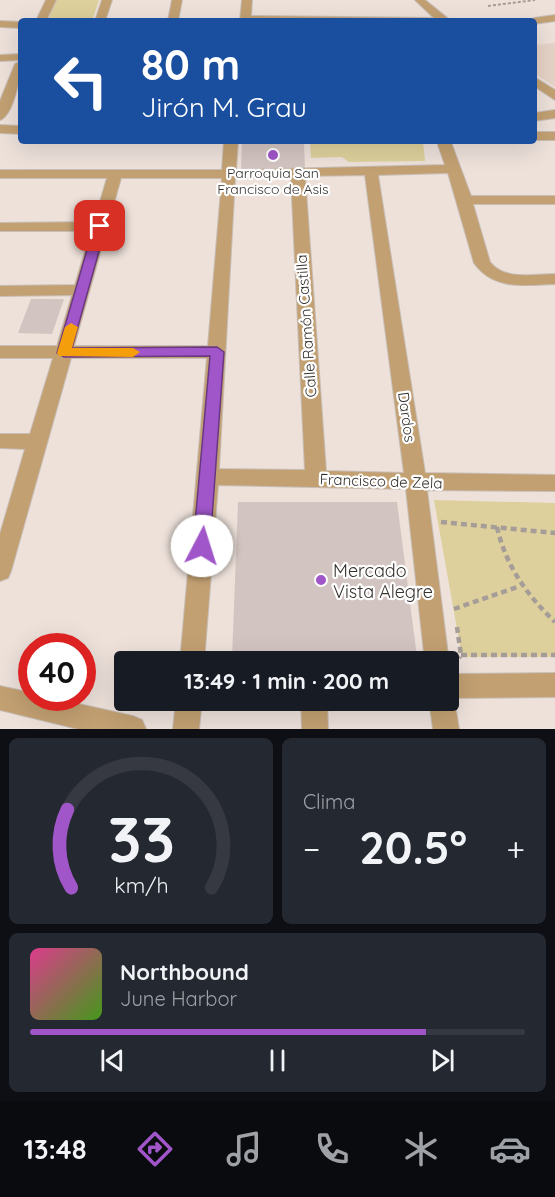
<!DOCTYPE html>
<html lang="es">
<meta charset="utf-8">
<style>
:root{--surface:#171b24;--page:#242831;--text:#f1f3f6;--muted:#9ea1a6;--line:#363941;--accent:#a056c9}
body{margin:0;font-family:Quicksand,sans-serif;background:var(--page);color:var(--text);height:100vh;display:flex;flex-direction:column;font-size:22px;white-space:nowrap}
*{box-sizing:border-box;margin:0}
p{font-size:20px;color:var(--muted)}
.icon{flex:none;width:33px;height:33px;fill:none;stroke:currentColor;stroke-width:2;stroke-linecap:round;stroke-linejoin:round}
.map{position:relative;height:729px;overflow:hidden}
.sheet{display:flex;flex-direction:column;gap:9px;padding:9px;background:#0d0f14;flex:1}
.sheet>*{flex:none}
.hud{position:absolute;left:18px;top:18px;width:519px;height:126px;border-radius:6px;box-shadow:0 6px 24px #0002;background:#1a4fa0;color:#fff;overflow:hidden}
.speed{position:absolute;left:18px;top:633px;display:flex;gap:12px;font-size:30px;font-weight:700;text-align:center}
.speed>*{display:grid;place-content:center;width:78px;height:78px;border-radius:50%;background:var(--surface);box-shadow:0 6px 24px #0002;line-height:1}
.speed .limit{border:9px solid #d22;background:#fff;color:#111}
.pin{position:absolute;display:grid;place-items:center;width:51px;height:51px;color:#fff;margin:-26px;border-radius:12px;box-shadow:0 3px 9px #0006}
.me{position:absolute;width:66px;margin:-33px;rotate:5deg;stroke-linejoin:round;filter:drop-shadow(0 0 4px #0008)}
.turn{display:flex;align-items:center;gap:21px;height:126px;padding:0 24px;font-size:27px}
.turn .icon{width:78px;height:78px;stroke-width:2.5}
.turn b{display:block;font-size:42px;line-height:51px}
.big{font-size:45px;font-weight:700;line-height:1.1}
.sheet .tile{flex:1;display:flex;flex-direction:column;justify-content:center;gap:9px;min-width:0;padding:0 21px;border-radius:9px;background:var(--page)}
.sheet .dial{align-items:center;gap:0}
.dial svg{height:156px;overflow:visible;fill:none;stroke:var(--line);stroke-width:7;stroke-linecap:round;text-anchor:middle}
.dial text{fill:var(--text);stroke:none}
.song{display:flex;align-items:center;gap:18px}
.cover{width:72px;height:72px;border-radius:9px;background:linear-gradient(135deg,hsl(330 70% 55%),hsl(100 70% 35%))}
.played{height:6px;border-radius:3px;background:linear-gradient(90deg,var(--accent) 80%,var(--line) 80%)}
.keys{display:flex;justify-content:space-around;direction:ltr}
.heat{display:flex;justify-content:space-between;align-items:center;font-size:33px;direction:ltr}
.sheet .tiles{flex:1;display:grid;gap:9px;grid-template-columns:1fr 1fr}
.tile:last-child{grid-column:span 2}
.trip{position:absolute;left:114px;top:651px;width:345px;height:60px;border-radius:6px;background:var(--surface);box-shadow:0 6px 24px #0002;font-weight:700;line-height:60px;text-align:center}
.dock{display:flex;height:96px;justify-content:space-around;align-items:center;background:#090b0e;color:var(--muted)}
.dock .icon{width:42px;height:42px}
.dock .current{color:var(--accent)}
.dock b{font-size:27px;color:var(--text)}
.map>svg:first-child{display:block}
.built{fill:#e6d3c7}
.green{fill:#ddd09c}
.building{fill:#d2c4c1}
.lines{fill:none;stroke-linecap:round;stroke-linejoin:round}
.minor-casing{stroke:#c8beb8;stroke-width:2}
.path-far1{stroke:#a69d98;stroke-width:2;stroke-dasharray:3 2;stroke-linecap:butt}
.path{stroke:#a69d98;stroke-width:4.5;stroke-dasharray:6 4;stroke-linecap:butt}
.minor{fill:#c2a072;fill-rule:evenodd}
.route{fill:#a056c9;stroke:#683883;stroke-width:1.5}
.slow{fill:#f59e0b}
.poi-dot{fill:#a056c9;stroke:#fff;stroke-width:2}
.labels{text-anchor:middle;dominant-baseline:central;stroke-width:4.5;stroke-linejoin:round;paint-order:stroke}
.far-poi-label{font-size:14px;fill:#35312e;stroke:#fff}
.street-label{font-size:15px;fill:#35312e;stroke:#fff}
.near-poi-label{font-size:18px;fill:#35312e;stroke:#fff;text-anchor:start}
</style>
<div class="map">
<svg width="555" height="729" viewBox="0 0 555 729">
<rect width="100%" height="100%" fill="#ede1da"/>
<polygon class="built" points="555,43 555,87 534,73 534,45"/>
<g class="green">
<polygon points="56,0 99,0 92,21 47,21"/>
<polygon points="310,141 423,141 425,161 349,162 342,157 311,158"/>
<polygon points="434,500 555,503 555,657 462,657"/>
</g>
<g class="building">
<polygon points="242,141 304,141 305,169 241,169"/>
<polygon points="31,299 64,299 52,334 18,333"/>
<polygon points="238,502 397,502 417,657 232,658"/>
</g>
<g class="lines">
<defs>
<g id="minor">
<polygon points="46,0 56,0 46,21 36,21"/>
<polygon points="102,0 112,0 105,21 95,21"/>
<polygon points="172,0 182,0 178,21 168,21"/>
<polygon points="242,0 252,0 251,16 434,18 415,0 425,0 451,21 240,21"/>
<polygon points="555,15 555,21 534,24 534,21 529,21 534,18"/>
<polygon points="0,21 21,22 21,28 0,27"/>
<polygon points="21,54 21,60 0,61 0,55"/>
<path d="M21 61C21 74 14 115 0 120V101L15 64Z"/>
<polygon points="534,77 555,90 555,100 534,86"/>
<polygon points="555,110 555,118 534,121 534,113"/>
<polygon points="0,125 21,126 21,134 0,133"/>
<rect x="534" y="132" width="21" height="8"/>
<path d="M224 141H238L236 170 445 165 438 145 439 141H453L452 145 471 196H555V204H473L490 262C505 281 534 274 555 274V284C525 285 494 291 474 263L448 173 378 175 425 473 555 475V491L427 490 449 662 448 664V662H425L406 489 218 485 204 662H180L207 358H71L11 571 8 578 0 581V534L25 449 0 448V434H30L53 358H0V346H57L72 295 0 296V286L75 285 91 231H0V223L94 222 107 178H0V170H222ZM365 175 404 473 326 471 305 176ZM291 177 305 470 219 469 235 178ZM121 178H222L208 346H74Z"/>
<polygon points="555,673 555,697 454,698 459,729 433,729 429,700 448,700 448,674"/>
<polygon points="0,686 32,693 32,698 52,698 133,716 142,720 146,729 78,729 0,710"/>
<polygon points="176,700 202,700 199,729 173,729"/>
<polygon points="301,700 327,700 328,729 302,729"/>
</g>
</defs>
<use href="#minor" class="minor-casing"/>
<polyline class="path-far1" points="488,6 535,0"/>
<g class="path">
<polyline points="441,522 555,533"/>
<path d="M497 527C506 566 526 594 555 622"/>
<polyline points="454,609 520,586"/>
<polyline points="457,627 461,655 459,658"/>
<polyline points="461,655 555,655"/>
</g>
<use href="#minor" class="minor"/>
</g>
<polygon class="route" points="100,223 106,226 72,348 217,347 224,352 210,546 208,551 202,553 196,551 193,546 210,356 64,357 57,353 94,226"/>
<polygon class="slow" points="71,323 78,327 72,348 133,348 140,352 133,357 59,356 57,353 65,327"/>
<g class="poi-dot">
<circle cx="273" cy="155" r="6"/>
<circle cx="321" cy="580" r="6"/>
</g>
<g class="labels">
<g class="far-poi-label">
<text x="273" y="173">Parroquia San<tspan x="273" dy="16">Francisco de Asis</tspan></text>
</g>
<g class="street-label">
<text transform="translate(306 326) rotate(-94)">Calle Ramón Castilla</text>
<text transform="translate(407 417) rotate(82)">Dardos</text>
<text transform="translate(381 481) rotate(2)">Francisco de Zela</text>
</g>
<g class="near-poi-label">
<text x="333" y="570">Mercado<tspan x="333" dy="21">Vista Alegre</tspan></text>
</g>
</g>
</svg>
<div class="speed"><div class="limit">40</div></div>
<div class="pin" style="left:100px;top:226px;background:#d93025"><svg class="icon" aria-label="arrive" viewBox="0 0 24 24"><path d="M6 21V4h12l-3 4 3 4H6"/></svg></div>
<svg class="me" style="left:202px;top:546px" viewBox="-20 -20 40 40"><circle r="19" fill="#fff"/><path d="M0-13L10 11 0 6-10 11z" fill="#a056c9"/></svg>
<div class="trip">13:49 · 1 min · 200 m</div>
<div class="hud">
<div class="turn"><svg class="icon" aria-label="left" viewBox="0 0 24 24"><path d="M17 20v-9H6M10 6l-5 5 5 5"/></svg><div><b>80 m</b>Jirón M. Grau</div></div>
</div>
</div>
<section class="sheet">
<div class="tiles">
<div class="tile dial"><svg viewBox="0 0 100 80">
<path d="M14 69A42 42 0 1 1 86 69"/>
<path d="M14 69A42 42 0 0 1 12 29" stroke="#a056c9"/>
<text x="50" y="56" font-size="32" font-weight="700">33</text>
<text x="50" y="72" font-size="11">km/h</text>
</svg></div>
<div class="tile"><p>Clima</p>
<div class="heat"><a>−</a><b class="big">20.5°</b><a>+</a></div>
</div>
<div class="tile">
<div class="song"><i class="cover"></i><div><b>Northbound</b><p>June Harbor</p></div></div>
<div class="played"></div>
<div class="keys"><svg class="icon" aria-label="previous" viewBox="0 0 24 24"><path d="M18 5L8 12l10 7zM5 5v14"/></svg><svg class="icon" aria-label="pause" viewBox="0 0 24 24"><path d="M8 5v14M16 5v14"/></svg><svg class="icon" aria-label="next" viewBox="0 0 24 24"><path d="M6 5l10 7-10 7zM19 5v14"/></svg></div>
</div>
</div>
</section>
<nav class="dock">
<b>13:48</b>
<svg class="icon current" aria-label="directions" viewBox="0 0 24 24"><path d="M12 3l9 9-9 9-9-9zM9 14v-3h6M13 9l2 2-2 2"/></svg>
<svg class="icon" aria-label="music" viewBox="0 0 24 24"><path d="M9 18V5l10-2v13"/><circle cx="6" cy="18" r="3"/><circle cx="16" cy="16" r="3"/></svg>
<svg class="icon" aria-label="phone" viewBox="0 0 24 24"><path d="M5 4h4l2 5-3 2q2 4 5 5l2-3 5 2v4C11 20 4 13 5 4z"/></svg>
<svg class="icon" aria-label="climate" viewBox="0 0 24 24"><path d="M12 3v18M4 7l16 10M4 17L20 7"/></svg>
<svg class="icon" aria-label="car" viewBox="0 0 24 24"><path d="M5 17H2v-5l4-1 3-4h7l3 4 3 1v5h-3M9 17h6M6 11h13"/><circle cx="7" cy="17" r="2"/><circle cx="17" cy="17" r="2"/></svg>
</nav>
